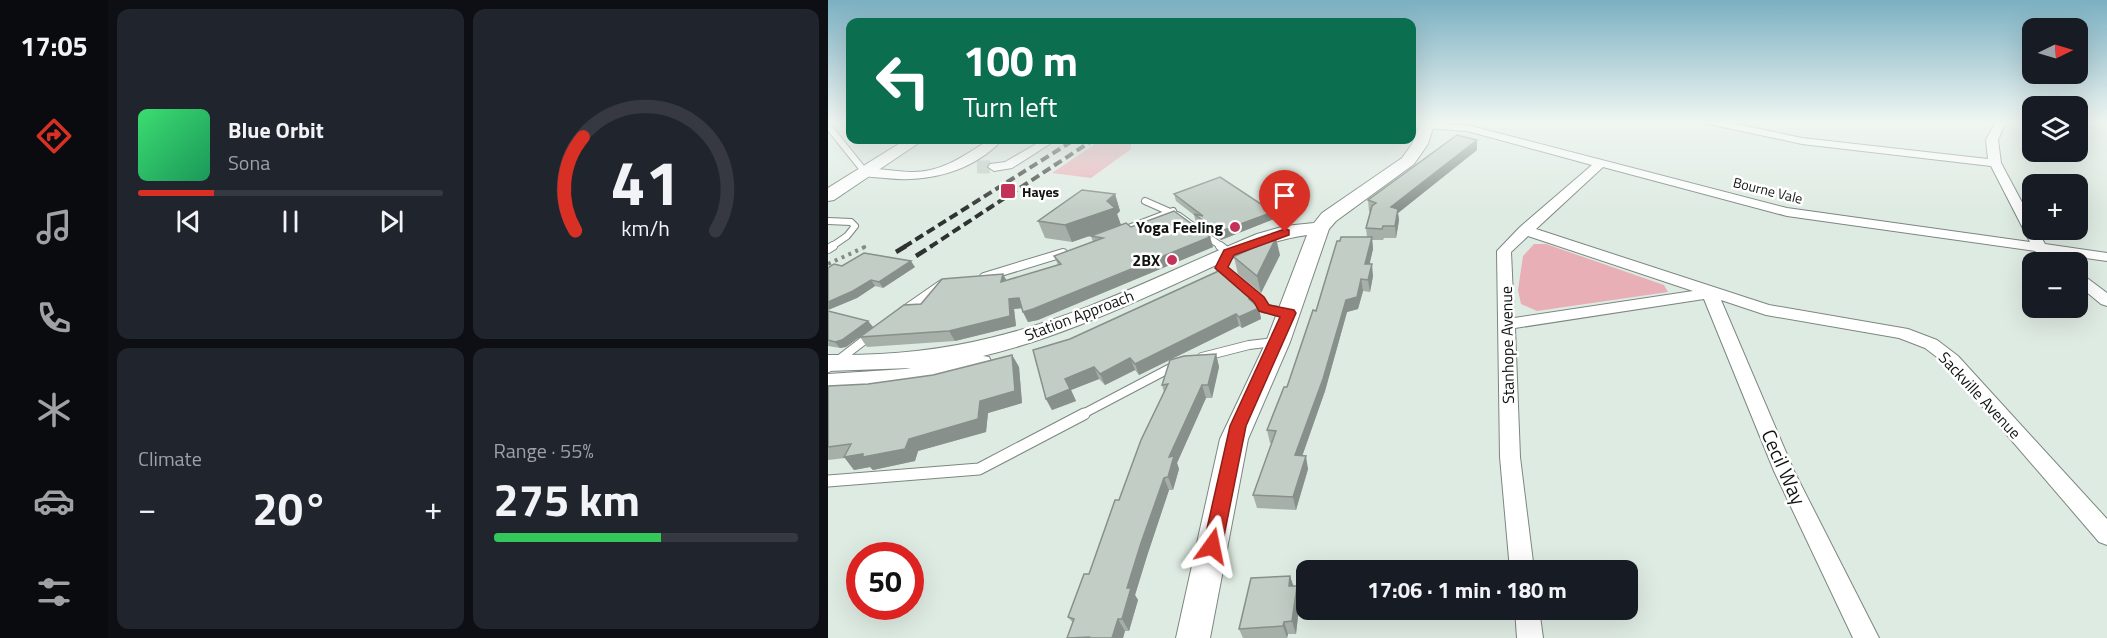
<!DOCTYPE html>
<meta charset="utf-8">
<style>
:root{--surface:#171b24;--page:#20242c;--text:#f1f3f6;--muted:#9ea1a6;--line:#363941;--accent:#d93025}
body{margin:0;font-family:"Titillium Web",sans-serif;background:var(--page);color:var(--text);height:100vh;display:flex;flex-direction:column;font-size:22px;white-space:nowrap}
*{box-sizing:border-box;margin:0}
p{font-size:20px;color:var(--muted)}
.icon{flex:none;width:33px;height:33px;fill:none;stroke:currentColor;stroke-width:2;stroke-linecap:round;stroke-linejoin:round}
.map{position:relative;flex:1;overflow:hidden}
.drawer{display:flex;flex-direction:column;gap:9px;padding:9px;background:#0d0f14;width:720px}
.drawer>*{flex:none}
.top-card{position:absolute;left:18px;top:18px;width:570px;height:126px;border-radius:12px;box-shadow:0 6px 24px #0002;background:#0b6e4f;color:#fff;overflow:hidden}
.needle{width:39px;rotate:85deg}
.controls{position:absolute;left:1194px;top:18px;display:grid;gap:12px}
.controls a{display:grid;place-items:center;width:66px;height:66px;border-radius:12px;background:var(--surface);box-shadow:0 6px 24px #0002;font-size:30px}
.speed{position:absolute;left:18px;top:542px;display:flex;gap:12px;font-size:30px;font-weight:700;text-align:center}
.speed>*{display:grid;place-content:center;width:78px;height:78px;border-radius:50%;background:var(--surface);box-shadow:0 6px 24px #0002;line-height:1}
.speed .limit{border:9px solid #d22;background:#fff;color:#111}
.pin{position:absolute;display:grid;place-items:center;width:51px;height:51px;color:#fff;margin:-62px -26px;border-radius:50% 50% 50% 0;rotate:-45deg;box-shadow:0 0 6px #0007}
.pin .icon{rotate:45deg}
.me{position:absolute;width:66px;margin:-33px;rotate:12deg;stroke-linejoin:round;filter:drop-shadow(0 0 4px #0008)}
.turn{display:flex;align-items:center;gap:21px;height:126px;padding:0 18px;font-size:27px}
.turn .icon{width:78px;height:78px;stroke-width:2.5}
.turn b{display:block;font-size:42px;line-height:51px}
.big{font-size:45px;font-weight:700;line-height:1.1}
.drawer .tile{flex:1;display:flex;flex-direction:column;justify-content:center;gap:9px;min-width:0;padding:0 21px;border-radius:12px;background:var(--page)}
.drawer .dial{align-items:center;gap:0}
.dial svg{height:156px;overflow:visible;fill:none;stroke:var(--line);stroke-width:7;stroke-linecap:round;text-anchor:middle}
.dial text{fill:var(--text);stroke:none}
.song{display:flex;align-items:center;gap:18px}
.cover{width:72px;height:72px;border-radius:9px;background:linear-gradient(135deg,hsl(140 70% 55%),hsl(150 70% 35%))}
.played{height:6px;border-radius:3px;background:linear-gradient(90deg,var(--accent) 25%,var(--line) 25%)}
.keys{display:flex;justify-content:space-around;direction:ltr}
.heat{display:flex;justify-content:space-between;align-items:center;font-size:33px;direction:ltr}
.charge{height:9px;border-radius:4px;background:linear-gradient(90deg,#34c759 55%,var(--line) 0)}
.drawer .tiles{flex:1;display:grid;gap:9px;grid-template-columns:repeat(2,1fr)}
.trip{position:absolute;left:468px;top:560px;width:342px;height:60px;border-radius:12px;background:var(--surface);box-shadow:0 6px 24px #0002;font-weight:700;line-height:60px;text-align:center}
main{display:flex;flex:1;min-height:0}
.tab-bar{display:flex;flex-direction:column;width:108px;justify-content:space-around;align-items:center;background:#090b0e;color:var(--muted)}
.tab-bar .icon{width:42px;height:42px}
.tab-bar .current{color:var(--accent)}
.tab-bar b{font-size:27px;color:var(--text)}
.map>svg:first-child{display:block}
.green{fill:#e8afb7}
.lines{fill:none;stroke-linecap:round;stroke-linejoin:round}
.street-tunnel{stroke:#bfcbc3;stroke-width:13;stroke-dasharray:13 6;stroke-linecap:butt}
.lane-far2-casing{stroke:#7b877f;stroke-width:8}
.lane-far1-casing{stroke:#7b877f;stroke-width:10}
.lane-casing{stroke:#7b877f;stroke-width:13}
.street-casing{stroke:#7b877f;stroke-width:2}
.secondary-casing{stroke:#7b877f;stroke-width:2}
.path-far1{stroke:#828b85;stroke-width:3;stroke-dasharray:2 4;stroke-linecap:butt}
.path{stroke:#828b85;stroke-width:4;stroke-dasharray:3 4.5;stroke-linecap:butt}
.lane-far2{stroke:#fff;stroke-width:6}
.lane-far1{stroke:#fff;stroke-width:8}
.lane{stroke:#fff;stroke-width:11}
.street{fill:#fff;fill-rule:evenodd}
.secondary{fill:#fff;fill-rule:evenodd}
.rail-far1{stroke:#2e3330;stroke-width:4;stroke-dasharray:9 4.5;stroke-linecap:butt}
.rail{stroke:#2e3330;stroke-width:4.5;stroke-dasharray:12 6;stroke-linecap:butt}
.wall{fill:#a6b0a9}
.shaded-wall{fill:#87908a}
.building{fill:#c1cdc5;stroke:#87908a;stroke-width:1.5}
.route{fill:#d93025;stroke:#8d1f18;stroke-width:1.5}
.poi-dot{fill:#c23259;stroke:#fff;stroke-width:2}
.labels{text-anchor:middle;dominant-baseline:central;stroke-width:5;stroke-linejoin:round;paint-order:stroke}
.far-street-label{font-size:14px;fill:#101411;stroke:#fff}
.far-poi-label{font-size:14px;font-weight:bold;fill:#101411;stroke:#fff;text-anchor:start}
.poi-label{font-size:16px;font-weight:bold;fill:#101411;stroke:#fff;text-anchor:end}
.street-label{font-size:16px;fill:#101411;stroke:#fff}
.near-street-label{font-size:20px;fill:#101411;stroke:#fff}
</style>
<main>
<nav class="tab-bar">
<b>17:05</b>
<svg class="icon current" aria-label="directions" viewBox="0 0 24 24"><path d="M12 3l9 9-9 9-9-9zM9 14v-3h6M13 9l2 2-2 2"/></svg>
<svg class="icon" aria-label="music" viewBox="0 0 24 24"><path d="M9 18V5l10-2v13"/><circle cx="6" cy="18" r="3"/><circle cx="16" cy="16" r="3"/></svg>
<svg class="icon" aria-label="phone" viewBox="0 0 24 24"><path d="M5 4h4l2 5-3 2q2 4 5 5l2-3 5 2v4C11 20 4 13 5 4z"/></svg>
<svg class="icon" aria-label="climate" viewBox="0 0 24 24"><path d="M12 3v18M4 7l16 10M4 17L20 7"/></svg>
<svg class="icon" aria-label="car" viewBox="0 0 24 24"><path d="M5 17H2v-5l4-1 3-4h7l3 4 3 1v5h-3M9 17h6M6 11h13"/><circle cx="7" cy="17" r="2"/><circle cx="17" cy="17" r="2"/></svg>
<svg class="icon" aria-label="filters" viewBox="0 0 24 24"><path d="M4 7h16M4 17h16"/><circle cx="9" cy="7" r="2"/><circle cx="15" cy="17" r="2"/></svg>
</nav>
<section class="drawer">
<div class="tiles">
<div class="tile">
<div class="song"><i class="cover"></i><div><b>Blue Orbit</b><p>Sona</p></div></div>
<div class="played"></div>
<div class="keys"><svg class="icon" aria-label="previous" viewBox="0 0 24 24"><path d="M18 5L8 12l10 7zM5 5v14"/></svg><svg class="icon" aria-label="pause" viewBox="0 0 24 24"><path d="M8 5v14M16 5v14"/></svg><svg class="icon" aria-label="next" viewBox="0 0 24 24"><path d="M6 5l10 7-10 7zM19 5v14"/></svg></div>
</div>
<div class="tile dial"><svg viewBox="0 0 100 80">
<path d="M14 69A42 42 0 1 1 86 69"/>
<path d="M14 69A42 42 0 0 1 18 21" stroke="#d93025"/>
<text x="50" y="56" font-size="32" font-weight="700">41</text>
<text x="50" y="72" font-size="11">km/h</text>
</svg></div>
<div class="tile"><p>Climate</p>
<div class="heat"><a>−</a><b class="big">20°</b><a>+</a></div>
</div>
<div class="tile"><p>Range · 55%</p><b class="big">275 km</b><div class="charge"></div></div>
</div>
</section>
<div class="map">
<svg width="1279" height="638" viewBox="0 0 1279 638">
<rect width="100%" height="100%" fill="#deebe2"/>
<g class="green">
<polygon points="273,140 309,140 303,144 303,149 263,178 224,173"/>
<polygon points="706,244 718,244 836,285 840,292 709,311 693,304 690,290 695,256"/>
</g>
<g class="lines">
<polyline class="street-tunnel" points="149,167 166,167"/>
<defs>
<g id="lane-far2">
<polyline points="0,126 37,172"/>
<polyline points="317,201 351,216 394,247"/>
<polyline points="0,221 23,222 27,226 19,236 3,247"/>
<polyline points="298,229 345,211"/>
</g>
<g id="lane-far1">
<polyline points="392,246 401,253 393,268 431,300 435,308 460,313"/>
<polyline points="0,249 5,246"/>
<polyline points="156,277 235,253"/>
<polyline points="75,311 114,284"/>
<polyline points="374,357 421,345 446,342"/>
<polyline points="0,368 43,335"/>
<polyline points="253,415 350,364"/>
</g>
<polyline id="lane" points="0,481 151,469 256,414"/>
<g id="street">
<path d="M876 121H894L974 138 1160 159 1158 140 1168 121H1178L1170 140 1173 163 1204 221V230H1209L1217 244 1279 253V261L1229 254 1237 262H1221L1207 251 959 216 775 167 708 229 941 305 1080 329 1109 340 1130 356 1279 519V545L1271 542 1118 364 1097 348 1071 338 938 315 893 300 966 471 1051 638H1025L946 471 876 299 687 328 692 457 706 570H682L672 457 669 251 692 227 764 165 639 131 599 128 595 127V123L639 125 959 208 1202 242 1163 166 974 144 881 124ZM700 236 865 291 686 318 683 252Z"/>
<path d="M161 140H174C144 172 99 183 57 178 49 177 37 178 31 172 39 165 73 173 85 172 115 172 137 155 161 140Z"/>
<polygon points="215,140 228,140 184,168 166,171 160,167 162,164 177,162"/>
<polygon points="1250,273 1255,275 1279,293 1279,306 1273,304 1250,285"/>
<polygon points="687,609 711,609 715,638 689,638"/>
</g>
<g id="secondary">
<path d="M593 121H607L600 144 586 164 508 221 501 229 462 342 420 439 382 638H348L392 439 438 342 479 235C433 241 390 265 347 284 285 312 222 340 155 356L161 357 164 363 161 369 77 387 0 392V374L77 369 83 368 0 371V355C55 356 109 351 162 338 255 316 342 270 429 234L457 226 486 223 494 213 574 158 584 144Z"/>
<polygon points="77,140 95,140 6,200 0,201 0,188"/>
</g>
</defs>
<use href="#lane-far2" class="lane-far2-casing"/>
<use href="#lane-far1" class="lane-far1-casing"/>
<use href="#lane" class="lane-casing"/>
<use href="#street" class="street-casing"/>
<use href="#secondary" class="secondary-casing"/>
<polyline class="path-far1" points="36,247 39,246"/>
<polyline class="path" points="0,264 39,246"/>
<use href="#lane-far2" class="lane-far2"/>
<use href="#lane-far1" class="lane-far1"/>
<use href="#lane" class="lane"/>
<use href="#street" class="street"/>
<use href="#secondary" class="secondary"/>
<g class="rail-far1">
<polyline points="76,247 246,140"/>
<polyline points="102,247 265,140"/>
</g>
<g class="rail">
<polyline points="68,252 78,246"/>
<polyline points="88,256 104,246"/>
</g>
</g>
<g class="wall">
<polygon points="649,150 570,213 571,220 568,238 556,238 555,240 544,240 545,249 541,264 545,276 542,292 535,291 530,309 519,312 497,391 474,456 480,469 468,510 429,508 425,495 444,443 442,443 439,430 459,387 488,311 539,237 538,228 542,212 541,211 540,200"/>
<polygon points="287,194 292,211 289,214 293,225 244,242 217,238 210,221"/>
<polygon points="346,194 446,219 393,240 368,222 366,215 348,201"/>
<polygon points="303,227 382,237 385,247 210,320 200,322 193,308 186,309 188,326 127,341 39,347 32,337 18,347 12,348 0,346 0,311 40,321 45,327 93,304 175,274 179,281 230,265 226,256 265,242 263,236"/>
<polygon points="452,255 433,293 410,274 406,257"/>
<polygon points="14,266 87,267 55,288 47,286 29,298 0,310 0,268"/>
<polygon points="427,304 431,308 433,319 414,328 411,326 311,375 307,370 277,385 271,379 243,390 248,401 224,410 218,399 205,350"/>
<polygon points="388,354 391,367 384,398 378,398 349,463 351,469 345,490 341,490 319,556 307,595 310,600 301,631 297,631 295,638 243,638 245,623 240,617 261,574 336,392 334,385"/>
<polygon points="184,355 191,367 194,403 160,413 158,432 90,451 87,461 45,470 42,467 26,470 17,458 0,460 0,386 40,384 105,375"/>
<polygon points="462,576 465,586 472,598 468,634 460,634 459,638 415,638 411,629"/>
</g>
<g class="shaded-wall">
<polygon points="649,140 649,150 570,213 571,220 568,238 567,226 563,207"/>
<polygon points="287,194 292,211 289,214 293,225 244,242 237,225 279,201"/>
<polygon points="445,212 446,219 393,240 391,232"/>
<polygon points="382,237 385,247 210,320 200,322 195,312"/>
<polygon points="544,237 545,249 539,276 537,264"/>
<polygon points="448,238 452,255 433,293 429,276"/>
<polygon points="83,261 87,267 55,288 51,282"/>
<polygon points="544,264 545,276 542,292 540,280"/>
<polygon points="175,274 180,284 173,282"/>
<polygon points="533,279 535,291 530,309 519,312 497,391 470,468 467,455 518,300"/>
<polygon points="43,280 47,286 29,298 0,310 0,302"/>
<polygon points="191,298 196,308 186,309 188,326 127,341 121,331 181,299"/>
<polygon points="431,308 433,319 414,328 411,317"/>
<polygon points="408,314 411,326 311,375 307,364"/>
<polygon points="40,321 45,327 18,347 12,348 7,342"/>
<polygon points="388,354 391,367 384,398 380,385"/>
<polygon points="184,355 191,367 194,403 160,413 158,432 90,451 87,461 45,470 42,467 26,470 16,457 81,439"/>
<polygon points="302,358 307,370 277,385 272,374"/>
<polygon points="266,367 271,379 243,390 248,401 224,410 218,399 237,379"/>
<polygon points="374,385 378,398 349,463 351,469 345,490 340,477 341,457"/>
<polygon points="478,456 480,469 468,510 465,497"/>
<polygon points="336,478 341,490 319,556 307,595 310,600 301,631 294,619 299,588 313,543"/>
<polygon points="462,576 466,588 461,586"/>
<polygon points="469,586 472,598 468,634 464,621"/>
<polygon points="290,619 297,631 295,638 284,638"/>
<polygon points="456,622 460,634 459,638 455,626"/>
</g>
<g class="building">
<polygon points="629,135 649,140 563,207 570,209 567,226 555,226 554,229 538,228 544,206 548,203 540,200"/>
<polygon points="392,177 445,212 391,232 366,214 375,216 346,194"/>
<polygon points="254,190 287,194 279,201 287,208 237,225 210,221"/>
<polygon points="346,211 382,237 205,309 195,312 191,298 181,299 182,316 121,331 32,337 76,305 93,304 114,279 175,274 173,282 233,264 226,256 275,238 263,236 298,223 303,227"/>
<polygon points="513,237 544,237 537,264 544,264 540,280 533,279 529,297 518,300 495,379 467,455 478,456 465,497 425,495 448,431 439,430 456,387 459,387 485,310 488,311 509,241 512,241"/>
<polygon points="448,238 429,276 406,257 407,256"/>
<polygon points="36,253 83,261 51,282 43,280 25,291 0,302 0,268 6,264 14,266"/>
<polygon points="395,269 423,293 425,297 421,299 431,308 411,317 408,314 307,364 302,358 272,374 266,367 237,379 242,389 218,399 205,350 242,339"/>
<polygon points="0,311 40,321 14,340 7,342 0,340"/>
<polygon points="388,354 380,385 374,385 341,457 346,456 340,477 336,478 313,543 299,588 303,588 294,619 290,619 284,638 260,638 261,637 239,638 246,619 240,617 256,574 261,574 287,500 291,500 313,440 340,384 334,385 342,360 356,356"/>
<polygon points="184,355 187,391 152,401 150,419 81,439 77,449 35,457 35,454 16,457 23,444 0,447 0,386 40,384 105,375"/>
<polygon points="462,576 461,586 469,586 464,621 456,622 455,626 411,629 423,578"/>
</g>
<linearGradient id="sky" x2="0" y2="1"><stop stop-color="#7bb0c2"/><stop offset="0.58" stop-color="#f0f6f2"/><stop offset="1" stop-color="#f0f6f2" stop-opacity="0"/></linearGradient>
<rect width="1279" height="210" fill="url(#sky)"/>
<polygon class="route" points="457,229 461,230 461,235 406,255 400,267 436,297 441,305 466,310 468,313 418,426 394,546 391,551 384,554 377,551 375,546 402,426 452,317 431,311 426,302 387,268 396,250"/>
<g class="poi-dot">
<rect x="172" y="183" width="16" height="16" rx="3"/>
<circle cx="407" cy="227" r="6"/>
<circle cx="344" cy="260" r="6"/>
</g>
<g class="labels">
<g class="far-street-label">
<text transform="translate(940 190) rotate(14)">Bourne Vale</text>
</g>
<g class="far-poi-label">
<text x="194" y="191">Hayes</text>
</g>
<g class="poi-label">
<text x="395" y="227">Yoga Feeling</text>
<text x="332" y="260">2BX</text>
</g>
<g class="street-label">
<text transform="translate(251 315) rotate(-21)">Station Approach</text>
<text transform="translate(679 345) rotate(-91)">Stanhope Avenue</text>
<text transform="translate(1152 395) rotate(47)">Sackville Avenue</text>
</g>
<g class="near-street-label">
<text transform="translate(956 467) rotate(66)">Cecil Way</text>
</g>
</g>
</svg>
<div class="controls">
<a><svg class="needle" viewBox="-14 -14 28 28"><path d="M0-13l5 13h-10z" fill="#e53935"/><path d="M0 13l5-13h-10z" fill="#9ea1a6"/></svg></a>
<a><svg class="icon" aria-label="layers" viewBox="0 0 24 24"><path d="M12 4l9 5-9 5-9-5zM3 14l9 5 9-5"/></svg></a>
<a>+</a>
<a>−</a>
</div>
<div class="speed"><div class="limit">50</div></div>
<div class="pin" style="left:457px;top:232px;background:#d93025"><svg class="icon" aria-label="arrive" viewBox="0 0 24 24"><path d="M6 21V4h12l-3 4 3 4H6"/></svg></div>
<svg class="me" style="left:384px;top:546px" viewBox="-20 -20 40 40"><path d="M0-17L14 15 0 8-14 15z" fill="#d93025" stroke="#fff" stroke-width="4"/></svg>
<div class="trip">17:06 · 1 min · 180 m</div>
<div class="top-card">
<div class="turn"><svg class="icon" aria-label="left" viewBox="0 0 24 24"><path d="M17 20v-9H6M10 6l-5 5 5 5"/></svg><div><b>100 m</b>Turn left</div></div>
</div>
</div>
</main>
